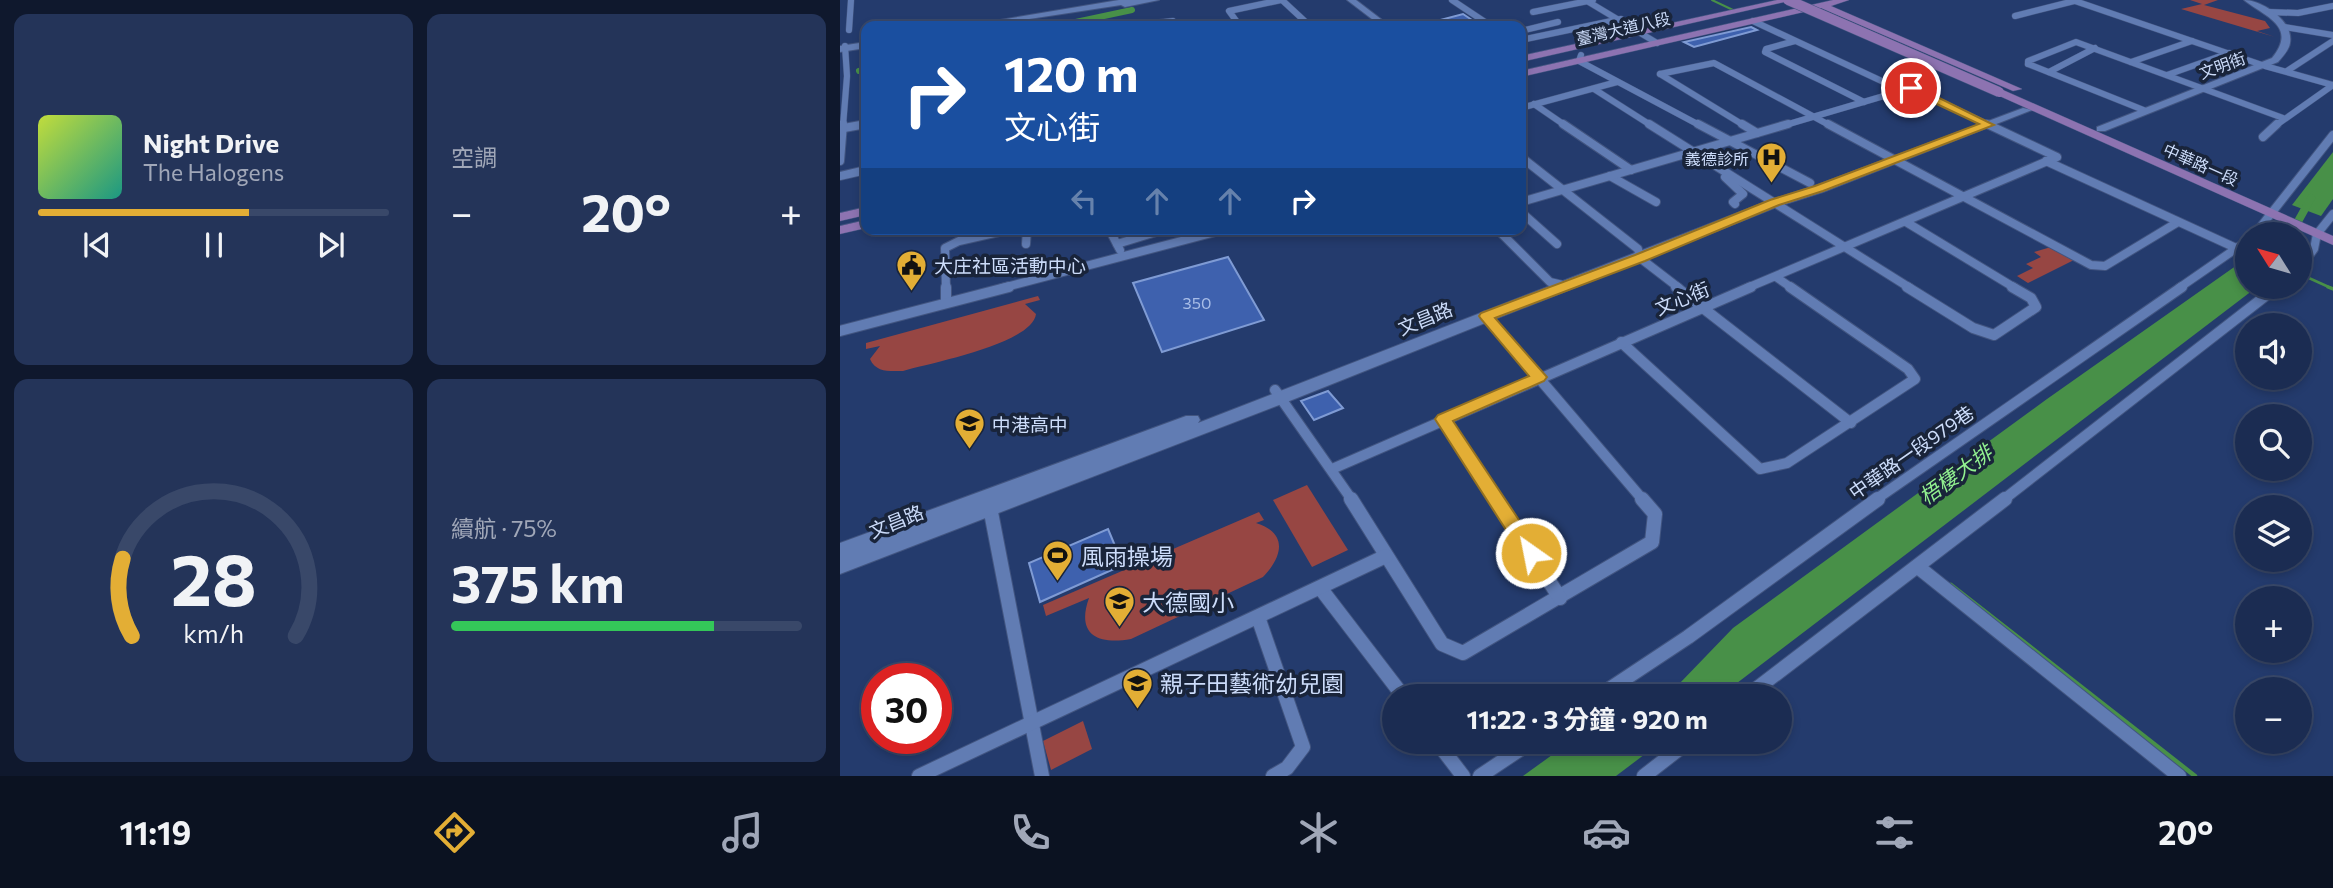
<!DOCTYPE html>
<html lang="zh-TW">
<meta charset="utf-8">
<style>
:root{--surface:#1b2c52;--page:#243459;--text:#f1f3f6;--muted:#a0a7b8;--line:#394869;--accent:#e3ae35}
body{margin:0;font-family:Commissioner,"Noto Sans TC",sans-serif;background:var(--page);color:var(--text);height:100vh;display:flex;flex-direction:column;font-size:26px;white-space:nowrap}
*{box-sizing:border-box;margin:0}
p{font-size:23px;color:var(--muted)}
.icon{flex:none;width:38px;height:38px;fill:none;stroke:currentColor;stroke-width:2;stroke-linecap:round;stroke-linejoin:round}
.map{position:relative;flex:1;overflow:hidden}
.details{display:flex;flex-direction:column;gap:14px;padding:14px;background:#0f182d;width:840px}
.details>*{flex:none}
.hud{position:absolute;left:21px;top:21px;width:665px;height:214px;border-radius:14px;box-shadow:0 4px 10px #0003,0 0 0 2px var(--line);background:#1a4fa0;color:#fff;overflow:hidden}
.needle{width:46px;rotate:307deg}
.fabs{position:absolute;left:1395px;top:222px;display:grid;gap:14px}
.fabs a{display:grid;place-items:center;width:77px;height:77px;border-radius:50%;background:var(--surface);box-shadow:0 4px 10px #0003,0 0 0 2px var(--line);font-size:35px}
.speed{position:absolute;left:21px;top:663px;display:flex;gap:14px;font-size:35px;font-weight:700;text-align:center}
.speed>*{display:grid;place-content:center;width:91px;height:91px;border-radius:50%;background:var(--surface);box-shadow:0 4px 10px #0003,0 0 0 2px var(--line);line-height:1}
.speed .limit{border:10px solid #d22;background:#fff;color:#111}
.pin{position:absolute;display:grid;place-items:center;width:60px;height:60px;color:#fff;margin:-30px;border:4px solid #fff;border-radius:50%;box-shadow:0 2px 7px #0007}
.me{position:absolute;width:77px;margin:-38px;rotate:327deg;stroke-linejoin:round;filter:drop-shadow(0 0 5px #0008)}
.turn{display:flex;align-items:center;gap:24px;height:147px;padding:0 28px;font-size:32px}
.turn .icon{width:91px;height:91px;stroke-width:2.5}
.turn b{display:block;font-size:49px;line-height:60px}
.lanes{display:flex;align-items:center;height:66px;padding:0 28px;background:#0003;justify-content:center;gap:35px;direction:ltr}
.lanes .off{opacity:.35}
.big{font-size:52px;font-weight:700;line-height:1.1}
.details .widget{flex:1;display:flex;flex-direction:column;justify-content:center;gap:10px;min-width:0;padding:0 24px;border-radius:14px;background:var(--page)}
.details .dial{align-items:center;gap:0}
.dial svg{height:182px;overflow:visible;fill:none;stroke:var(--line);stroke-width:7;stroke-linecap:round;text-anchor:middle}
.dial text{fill:var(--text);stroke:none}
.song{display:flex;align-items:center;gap:21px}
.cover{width:84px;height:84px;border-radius:10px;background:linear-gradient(135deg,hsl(70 70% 55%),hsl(170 70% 35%))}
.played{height:7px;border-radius:4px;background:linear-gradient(90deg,var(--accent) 60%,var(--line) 60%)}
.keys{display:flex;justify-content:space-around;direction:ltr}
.heat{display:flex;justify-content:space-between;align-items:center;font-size:38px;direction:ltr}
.charge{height:10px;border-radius:5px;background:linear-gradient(90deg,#34c759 75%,var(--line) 0)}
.details .tiles{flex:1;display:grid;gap:14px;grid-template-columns:repeat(2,1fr)}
.trip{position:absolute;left:542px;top:684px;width:410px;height:70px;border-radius:35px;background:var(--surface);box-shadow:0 4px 10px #0003,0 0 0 2px var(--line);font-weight:700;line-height:70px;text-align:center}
.tabs{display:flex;height:112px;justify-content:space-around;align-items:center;background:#0b1221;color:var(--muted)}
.tabs .icon{width:49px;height:49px}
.tabs .current{color:var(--accent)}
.tabs b{font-size:32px;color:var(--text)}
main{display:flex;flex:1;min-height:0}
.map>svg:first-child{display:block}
.green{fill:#974643}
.water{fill:#489048}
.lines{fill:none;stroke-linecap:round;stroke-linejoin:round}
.stream-far3{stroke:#489048;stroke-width:2}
.stream-far2{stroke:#489048;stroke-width:2.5}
.stream-far1{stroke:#489048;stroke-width:3.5}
.stream{stroke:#489048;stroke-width:4.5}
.canal-far1{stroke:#489048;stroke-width:6}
.canal{stroke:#489048;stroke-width:8}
.building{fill:#3e61ae;stroke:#7f9bd4;stroke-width:2}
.street-far3-casing{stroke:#425580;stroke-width:7}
.street-far2-casing{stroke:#425580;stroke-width:10}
.street-far1-casing{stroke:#425580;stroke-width:12}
.street-casing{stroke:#425580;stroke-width:16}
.secondary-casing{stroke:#425580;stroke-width:2}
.primary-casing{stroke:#425580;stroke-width:1}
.street-far3{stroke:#617cb3;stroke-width:6}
.street-far2{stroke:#617cb3;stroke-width:8}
.street-far1{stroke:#617cb3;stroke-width:10}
.street{stroke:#617cb3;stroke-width:14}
.secondary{fill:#617cb3;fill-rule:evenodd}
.primary{fill:#8d73b1;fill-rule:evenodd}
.primary-bridge-casing{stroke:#425580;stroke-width:11;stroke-linecap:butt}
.primary-bridge{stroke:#8d73b1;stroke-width:10}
.route{fill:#e3ae35;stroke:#947122;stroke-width:2}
.labels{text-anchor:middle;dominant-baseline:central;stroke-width:7;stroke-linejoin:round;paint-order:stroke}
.far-street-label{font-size:16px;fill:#ccdcfa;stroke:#19243a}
.far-poi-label{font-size:16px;fill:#ccdcfa;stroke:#19243a;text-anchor:end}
.number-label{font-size:16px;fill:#a8bde7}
.poi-label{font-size:19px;fill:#ccdcfa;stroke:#19243a;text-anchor:start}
.street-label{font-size:19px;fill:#ccdcfa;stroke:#19243a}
.water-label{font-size:21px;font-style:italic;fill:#92f190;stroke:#19243a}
.near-poi-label{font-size:23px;fill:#ccdcfa;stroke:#19243a;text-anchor:start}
</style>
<main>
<section class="details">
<div class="tiles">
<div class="widget">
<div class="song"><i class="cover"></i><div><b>Night Drive</b><p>The Halogens</p></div></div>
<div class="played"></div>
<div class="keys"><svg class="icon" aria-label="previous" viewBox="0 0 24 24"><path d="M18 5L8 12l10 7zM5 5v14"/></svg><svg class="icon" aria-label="pause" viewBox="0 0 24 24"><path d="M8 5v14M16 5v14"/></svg><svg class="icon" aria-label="next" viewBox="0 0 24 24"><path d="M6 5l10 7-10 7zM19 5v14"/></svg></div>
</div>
<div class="widget"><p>空調</p>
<div class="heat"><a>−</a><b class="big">20°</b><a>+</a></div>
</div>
<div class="widget dial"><svg viewBox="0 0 100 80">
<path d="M14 69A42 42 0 1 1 86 69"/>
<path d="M14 69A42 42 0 0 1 10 35" stroke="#e3ae35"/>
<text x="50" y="56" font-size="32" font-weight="700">28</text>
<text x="50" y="72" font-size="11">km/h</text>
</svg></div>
<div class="widget"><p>續航 · 75%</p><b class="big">375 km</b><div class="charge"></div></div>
</div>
</section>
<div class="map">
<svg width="1493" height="776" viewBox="0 0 1493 776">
<rect width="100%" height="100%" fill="#243b6d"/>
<g class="green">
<polygon points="1350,0 1378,0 1364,5 1425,21 1430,28 1417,31 1435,37 1341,9 1362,4"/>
<polygon points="1211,247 1236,259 1188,283 1177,276 1193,268 1186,264 1201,257 1194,252"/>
<path d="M198 296 200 300 185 304 196 314C192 344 91 363 63 371 50 371 36 373 30 359L40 346 26 349V343Z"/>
<polygon points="467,485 508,550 472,567 433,500"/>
<path d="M419 512 424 520 416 523C448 533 443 556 423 577L291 639C257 645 236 634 249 598L206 616 203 605Z"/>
<polygon points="243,721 252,749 211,770 203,741"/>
</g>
<g class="water">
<polygon points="1493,152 1493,199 1481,216 1452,205"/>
<polygon points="1407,258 1407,287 1417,287 880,696 794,696 801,692 839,684 893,628 1207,399"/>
<polygon points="730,742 821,742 776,776 683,776"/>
</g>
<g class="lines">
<polyline class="stream-far3" points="872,0 893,10"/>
<polyline class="stream-far2" points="1460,274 1491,288"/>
<polyline class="stream-far1" points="1488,287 1493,289"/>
<polyline class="stream" points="1111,585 1355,776"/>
<g class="canal-far1">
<polyline points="217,26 292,10"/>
<polyline points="19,71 26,69"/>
</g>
<polyline class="canal" points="1451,234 1471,198"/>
</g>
<g class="building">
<polygon points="623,14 641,26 590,26 589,23"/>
<polygon points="911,27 917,30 854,47 844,42"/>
<polygon points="388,257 424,320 322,352 293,283"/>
<polygon points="488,391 503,408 474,420 461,401"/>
<polygon points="268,529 283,565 200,602 189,563"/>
</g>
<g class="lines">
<defs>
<g id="street-far3">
<polyline points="442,0 470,26"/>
<polyline points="612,0 651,26"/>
<polyline points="1232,0 1425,66 1493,85"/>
<polyline points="747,1 817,43"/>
<polyline points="693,12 753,0"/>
<polyline points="1429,12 1458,13 1493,6"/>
<polyline points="1175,16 1238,0"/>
<polyline points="913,21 1063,91"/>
<polyline points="287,26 333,21 337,26"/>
<polyline points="400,26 389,11 441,0"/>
<polyline points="1444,27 1493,35"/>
<polyline points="9,30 11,0"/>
<polyline points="681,31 718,22"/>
<polyline points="681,40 781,19"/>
<polyline points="955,41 926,49 925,52 1024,102"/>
<polyline points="741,55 739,61 861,126"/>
<polyline points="1291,62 1352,41"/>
<polyline points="1188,64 1188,61 1236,42 1443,118"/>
<polyline points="1188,64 1306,111"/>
<polyline points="1447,71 1493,41"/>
<polyline points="1209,72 1255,48"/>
<polyline points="820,74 874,63 991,126"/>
<polyline points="820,74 905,126"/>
<polyline points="1327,75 1389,53"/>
<polyline points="754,89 812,126"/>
<polyline points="694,104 726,126"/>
<polyline points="681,108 777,82"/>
<polyline points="3,126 7,76 5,46"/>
<polyline points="17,126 26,124"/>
<polyline points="942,126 1071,88 1151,126"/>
<polyline points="1435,126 1493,85"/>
</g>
<g id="street-far2">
<polyline points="723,124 791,170"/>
<polyline points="809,124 1070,288"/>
<polyline points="858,124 970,183"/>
<polyline points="902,124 917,133"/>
<polyline points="988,124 1251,265 1265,266 1338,222"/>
<polyline points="4,128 26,124"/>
<polyline points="1423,137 1437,124"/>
<polyline points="681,157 798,249 800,258 839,288"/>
<polyline points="0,161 3,124"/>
<polyline points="1206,161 1396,248"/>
<polyline points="0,176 26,170"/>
<polyline points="770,176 816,202"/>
<polyline points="885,177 903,194 893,202 895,204"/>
<polyline points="681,202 948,124"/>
<polyline points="681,212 717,244"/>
<polyline points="1066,222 1175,288"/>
<polyline points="269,229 280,250"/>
<polyline points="657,229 710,282 727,286"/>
<polyline points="1415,234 1493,135"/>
<polyline points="186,244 187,229"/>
<polyline points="277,244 326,229"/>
<polyline points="1460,268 1474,249 1477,234 1493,214"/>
<polyline points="936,277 952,288"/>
<polyline points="106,288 105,248 119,241 172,229"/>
<polyline points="162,288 387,229"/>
<polyline points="907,288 1217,157 1147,124"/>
<polyline points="1339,288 1407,241"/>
</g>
<g id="street-far1">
<polyline points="106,287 106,302"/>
<polyline points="836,287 1011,423"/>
<polyline points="1067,287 1133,328 1154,335 1196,307 1191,298 1172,287"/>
<polyline points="646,316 803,500"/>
<polyline points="0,331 169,287"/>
<polyline points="781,342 920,469 947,463 1075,379 1068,369 950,287"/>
<polyline points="435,390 512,500"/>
<polyline points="604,419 657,500"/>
<polyline points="492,469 911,287"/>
<polyline points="1035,500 1342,287"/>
<polyline points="1163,500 1437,287"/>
</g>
<g id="street">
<polyline points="511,499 602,644 623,653 812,542 815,514 802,499"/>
<polyline points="656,499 720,598"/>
<polyline points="149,502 202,776"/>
<polyline points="1078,567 1339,776"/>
<polyline points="481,589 563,696"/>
<polyline points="418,617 463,747 447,768 433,776"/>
<polyline points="759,696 848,637 1038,499"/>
<polyline points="907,696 1165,499"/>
<polyline points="597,742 623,776"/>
<polyline points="79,776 546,556"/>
<polyline points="640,776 691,742"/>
<polyline points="804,776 848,742"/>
</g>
<g id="secondary">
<polygon points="279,0 319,0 285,7 281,5 143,26 124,26"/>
<polygon points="507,0 516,0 550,26 541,26"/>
<path d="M1404 0C1422 0 1454 21 1450 43 1449 50 1443 56 1438 62L1265 131H1257V127L1432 58C1458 26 1425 17 1404 0Z"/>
<polygon points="26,42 26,48 0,52 0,46"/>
<polygon points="1183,108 1192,110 983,192 939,206 447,402 0,574 0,543 346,416 358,416 360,420 358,423 931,200 975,186"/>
</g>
<g id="primary">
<polygon points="937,0 953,0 681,62 681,56"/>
<polygon points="993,0 1009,0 991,6 1182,89 1173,91 981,8 681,77 681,71"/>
<polygon points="1155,90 1163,90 1493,236 1493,245 1155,94"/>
<polygon points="26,207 26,215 0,221 0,213"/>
<polygon points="26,220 26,228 0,234 0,226"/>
</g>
</defs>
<use href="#street-far3" class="street-far3-casing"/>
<use href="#street-far2" class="street-far2-casing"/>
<use href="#street-far1" class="street-far1-casing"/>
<use href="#street" class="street-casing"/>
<use href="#secondary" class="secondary-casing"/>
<use href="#primary" class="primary-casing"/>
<use href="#street-far3" class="street-far3"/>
<use href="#street-far2" class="street-far2"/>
<use href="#street-far1" class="street-far1"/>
<use href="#street" class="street"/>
<use href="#secondary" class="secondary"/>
<use href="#primary" class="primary"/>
<defs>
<polyline id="primary-bridge" points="948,0 1159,92"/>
</defs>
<use href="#primary-bridge" class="primary-bridge-casing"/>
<use href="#primary-bridge" class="primary-bridge"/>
</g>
<polygon class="route" points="1067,86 1075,86 1154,125 983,191 939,205 805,261 655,318 707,377 704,381 613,421 701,553 698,558 691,561 684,558 595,419 598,415 689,376 641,319 639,316 641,313 795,255 930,200 975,186 1139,124 1067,90"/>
<defs>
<symbol id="hospital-pin" viewBox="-11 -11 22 30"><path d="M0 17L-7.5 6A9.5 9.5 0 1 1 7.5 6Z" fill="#e3ae35" stroke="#19243a"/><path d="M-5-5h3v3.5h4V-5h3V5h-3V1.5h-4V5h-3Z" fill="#111"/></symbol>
<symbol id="civic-pin" viewBox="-11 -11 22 30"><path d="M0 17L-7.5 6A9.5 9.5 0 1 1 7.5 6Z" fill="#e3ae35" stroke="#19243a"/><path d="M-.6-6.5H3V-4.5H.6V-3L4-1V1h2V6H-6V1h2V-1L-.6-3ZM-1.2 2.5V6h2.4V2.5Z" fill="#111"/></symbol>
<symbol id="school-pin" viewBox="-11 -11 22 30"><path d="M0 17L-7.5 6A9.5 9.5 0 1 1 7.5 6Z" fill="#e3ae35" stroke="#19243a"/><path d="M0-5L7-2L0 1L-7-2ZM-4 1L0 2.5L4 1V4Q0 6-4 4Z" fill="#111"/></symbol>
<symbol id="stadium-pin" viewBox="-11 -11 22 30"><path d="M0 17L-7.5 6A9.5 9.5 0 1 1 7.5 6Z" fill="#e3ae35" stroke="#19243a"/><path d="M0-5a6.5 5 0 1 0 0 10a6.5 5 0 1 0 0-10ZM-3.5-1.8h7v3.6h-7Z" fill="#111"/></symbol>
</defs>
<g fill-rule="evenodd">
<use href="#hospital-pin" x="914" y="140" width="35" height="47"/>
<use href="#civic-pin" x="54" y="248" width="35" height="47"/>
<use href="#school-pin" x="112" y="406" width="35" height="47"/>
<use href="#stadium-pin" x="200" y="538" width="35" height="47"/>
<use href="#school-pin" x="262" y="584" width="35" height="47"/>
<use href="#school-pin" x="280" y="666" width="35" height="47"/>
</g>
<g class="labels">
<g class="far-street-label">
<text transform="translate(783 28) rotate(-13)">臺灣大道八段</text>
<text transform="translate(1382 65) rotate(-20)">文明街</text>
<text transform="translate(1361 164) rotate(24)">中華路一段</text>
</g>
<g class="far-poi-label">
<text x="909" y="158">義德診所</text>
</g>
<g class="number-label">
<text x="357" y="302">350</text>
</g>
<g class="poi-label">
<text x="94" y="265">大庄社區活動中心</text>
<text x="152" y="424">中港高中</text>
</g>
<g class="street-label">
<text transform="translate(842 298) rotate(-22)">文心街</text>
<text transform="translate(585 318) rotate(-22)">文昌路</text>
<text transform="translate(1071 452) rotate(-35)">中華路一段979巷</text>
<text transform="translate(56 521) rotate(-22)">文昌路</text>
</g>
<g class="water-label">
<text transform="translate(1115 474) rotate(-36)">梧棲大排</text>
</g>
<g class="near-poi-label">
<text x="241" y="556">風雨操場</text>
<text x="302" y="602">大德國小</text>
<text x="320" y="683">親子田藝術幼兒園</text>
</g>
</g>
</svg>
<div class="fabs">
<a><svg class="needle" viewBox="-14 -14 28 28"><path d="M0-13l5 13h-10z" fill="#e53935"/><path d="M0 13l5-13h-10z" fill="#a0a7b8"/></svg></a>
<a><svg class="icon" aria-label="sound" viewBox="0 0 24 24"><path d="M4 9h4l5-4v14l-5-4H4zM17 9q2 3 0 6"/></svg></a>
<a><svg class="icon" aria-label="search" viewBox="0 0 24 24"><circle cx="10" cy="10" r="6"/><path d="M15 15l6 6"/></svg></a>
<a><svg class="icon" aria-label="layers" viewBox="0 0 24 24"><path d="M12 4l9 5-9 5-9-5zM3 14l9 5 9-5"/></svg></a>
<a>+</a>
<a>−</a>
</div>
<div class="speed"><div class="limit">30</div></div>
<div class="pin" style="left:1071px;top:88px;background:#d93025"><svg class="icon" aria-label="arrive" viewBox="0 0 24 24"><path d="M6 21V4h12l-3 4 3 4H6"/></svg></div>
<svg class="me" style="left:691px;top:553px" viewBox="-20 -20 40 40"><circle r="17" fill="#e3ae35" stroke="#fff" stroke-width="3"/><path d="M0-11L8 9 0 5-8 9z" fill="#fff"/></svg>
<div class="trip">11:22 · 3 分鐘 · 920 m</div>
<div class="hud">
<div class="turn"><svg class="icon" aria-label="right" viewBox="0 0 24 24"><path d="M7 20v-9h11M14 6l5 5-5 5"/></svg><div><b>120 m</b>文心街</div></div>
<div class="lanes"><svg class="icon off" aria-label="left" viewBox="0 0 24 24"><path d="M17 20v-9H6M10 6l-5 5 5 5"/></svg><svg class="icon off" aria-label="ahead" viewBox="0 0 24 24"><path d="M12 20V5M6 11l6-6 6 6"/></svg><svg class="icon off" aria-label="ahead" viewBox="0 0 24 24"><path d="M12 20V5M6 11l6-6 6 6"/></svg><svg class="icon" aria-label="right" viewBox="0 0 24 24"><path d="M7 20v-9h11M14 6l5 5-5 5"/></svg></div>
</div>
</div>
</main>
<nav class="tabs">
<b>11:19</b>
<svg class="icon current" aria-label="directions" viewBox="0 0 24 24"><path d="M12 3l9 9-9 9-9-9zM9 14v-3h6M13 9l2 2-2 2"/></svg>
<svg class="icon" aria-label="music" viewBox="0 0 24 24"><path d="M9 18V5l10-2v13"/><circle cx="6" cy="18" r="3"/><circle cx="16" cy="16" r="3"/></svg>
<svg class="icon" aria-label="phone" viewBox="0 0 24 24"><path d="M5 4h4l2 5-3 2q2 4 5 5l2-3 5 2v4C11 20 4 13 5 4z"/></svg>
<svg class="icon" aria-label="climate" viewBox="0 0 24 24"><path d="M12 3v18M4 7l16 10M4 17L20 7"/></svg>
<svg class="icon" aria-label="car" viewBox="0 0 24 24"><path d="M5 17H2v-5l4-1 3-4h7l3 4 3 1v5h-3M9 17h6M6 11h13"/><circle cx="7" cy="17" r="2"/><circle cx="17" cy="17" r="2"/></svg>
<svg class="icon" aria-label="filters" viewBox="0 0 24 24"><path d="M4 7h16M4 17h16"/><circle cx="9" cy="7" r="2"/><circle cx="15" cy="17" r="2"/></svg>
<b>20°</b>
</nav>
